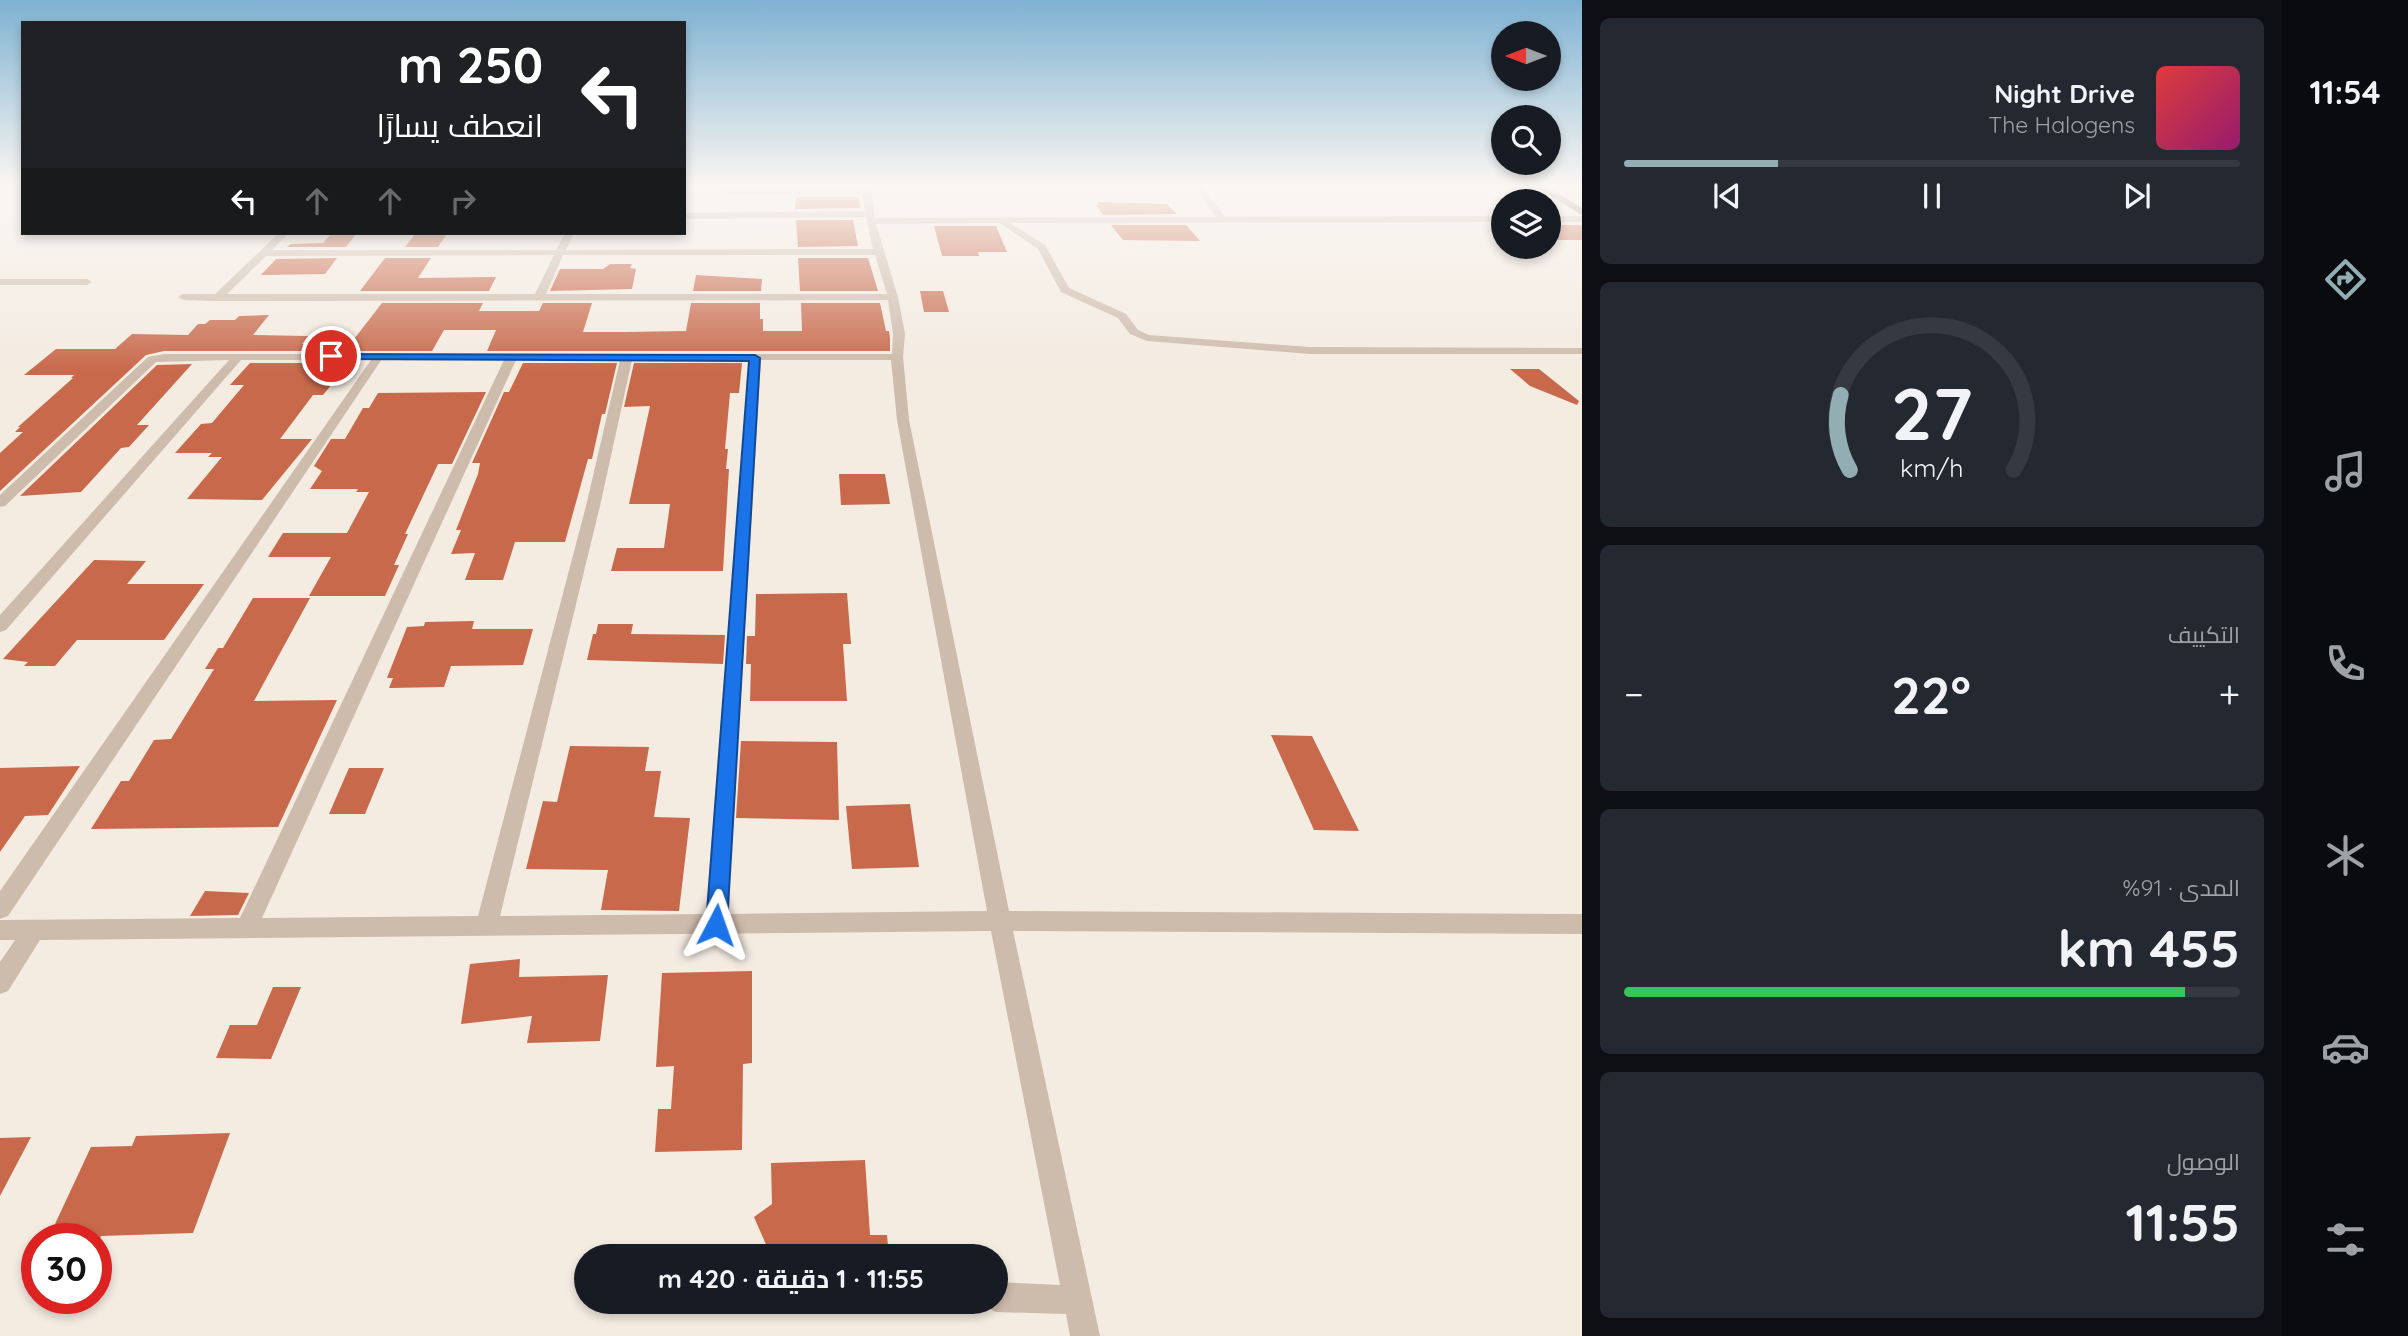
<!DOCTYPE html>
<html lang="ar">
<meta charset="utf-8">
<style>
:root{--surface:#171b24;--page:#242831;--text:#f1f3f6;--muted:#9ea1a6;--line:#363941;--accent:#92aeb2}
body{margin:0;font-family:Quicksand,Cairo,sans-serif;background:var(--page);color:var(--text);direction:rtl;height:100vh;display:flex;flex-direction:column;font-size:26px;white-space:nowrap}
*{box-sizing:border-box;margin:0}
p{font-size:23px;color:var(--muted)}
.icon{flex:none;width:38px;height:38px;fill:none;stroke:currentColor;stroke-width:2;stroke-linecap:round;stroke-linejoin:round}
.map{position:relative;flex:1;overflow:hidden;direction:ltr}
.panel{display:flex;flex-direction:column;gap:18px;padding:18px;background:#0d0f14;width:700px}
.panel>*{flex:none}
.guide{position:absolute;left:21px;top:21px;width:665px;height:214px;border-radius:0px;box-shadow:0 4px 10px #0003;direction:rtl;background:#202124;color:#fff;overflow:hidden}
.needle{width:46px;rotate:270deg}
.tools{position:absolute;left:1491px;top:21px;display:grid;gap:14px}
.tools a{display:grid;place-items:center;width:70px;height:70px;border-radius:50%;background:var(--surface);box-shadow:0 4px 10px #0003;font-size:35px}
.speed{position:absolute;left:21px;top:1223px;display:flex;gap:14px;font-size:35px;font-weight:700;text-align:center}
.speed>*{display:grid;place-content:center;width:91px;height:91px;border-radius:50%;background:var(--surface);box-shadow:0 4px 10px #0003;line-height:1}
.speed .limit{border:10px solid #d22;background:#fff;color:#111}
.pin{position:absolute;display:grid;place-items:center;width:60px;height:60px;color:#fff;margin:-30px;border:4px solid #fff;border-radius:50%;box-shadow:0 2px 7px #0007}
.me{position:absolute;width:77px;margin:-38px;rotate:4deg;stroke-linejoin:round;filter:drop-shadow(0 0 5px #0008)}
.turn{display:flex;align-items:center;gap:24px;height:147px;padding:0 28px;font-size:32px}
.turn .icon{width:91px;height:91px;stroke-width:2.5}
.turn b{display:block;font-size:49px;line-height:60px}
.lanes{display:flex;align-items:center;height:66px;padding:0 28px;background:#0003;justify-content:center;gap:35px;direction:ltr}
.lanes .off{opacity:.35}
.big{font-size:52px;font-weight:700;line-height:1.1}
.panel .widget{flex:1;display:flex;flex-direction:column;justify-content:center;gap:10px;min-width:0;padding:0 24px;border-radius:10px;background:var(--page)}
.panel .dial{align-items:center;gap:0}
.dial svg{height:182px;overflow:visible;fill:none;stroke:var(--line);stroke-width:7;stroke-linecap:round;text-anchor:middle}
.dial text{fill:var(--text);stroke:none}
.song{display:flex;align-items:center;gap:21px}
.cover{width:84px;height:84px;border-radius:10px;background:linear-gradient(135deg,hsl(0 70% 55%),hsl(320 70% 35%))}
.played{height:7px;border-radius:4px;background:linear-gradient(90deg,var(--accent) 25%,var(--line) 25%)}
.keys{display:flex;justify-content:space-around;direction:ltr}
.heat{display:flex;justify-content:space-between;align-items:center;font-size:38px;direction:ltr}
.charge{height:10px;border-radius:5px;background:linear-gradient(90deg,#34c759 91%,var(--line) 0)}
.trip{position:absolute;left:574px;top:1244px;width:434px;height:70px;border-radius:35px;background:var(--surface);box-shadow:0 4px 10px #0003;font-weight:700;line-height:70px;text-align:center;direction:rtl}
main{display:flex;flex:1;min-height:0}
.dock{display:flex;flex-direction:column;width:126px;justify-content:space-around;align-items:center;background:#090b0e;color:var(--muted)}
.dock .icon{width:49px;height:49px}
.dock .on{color:var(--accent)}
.dock b{font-size:32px;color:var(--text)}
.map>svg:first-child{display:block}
.building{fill:#c8694b}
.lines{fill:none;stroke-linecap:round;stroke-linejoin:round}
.minor{fill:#cdbbac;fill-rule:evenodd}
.major{fill:#7d675c;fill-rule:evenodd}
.route{fill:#1a73e8;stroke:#114b97;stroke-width:2}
</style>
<main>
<nav class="dock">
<b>11:54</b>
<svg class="icon on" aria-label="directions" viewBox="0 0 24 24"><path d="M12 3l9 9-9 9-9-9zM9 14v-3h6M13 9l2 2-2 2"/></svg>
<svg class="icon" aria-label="music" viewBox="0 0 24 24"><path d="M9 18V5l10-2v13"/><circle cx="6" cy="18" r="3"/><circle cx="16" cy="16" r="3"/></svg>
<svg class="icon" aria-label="phone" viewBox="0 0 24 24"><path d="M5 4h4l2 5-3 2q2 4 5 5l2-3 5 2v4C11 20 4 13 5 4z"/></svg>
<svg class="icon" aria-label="climate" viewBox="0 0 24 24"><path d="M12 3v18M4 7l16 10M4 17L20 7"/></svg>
<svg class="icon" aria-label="car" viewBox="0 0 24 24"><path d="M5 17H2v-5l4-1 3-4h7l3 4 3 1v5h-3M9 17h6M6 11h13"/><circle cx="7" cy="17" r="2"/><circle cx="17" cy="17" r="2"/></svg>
<svg class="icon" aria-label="filters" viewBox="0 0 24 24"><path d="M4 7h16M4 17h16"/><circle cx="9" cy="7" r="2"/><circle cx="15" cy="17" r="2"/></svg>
</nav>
<section class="panel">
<div class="widget">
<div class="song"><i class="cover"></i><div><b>Night Drive</b><p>The Halogens</p></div></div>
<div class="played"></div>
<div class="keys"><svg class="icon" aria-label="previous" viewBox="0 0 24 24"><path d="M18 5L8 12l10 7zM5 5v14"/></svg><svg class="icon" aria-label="pause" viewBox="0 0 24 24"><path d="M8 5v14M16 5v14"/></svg><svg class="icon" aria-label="next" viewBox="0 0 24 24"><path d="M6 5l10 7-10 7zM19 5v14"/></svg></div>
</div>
<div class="widget dial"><svg viewBox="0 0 100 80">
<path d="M14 69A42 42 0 1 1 86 69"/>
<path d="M14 69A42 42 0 0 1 10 36" stroke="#92aeb2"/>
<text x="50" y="56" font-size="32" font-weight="700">27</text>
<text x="50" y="72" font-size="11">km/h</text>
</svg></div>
<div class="widget"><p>التكييف</p>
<div class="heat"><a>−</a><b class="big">22°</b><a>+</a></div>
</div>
<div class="widget"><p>المدى · 91%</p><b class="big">455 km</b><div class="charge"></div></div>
<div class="widget"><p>الوصول</p><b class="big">11:55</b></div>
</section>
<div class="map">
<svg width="1582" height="1336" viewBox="0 0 1582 1336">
<rect width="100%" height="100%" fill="#f4ebe1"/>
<g class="building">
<polygon points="796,197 859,197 860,208 795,209"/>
<polygon points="1097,202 1167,204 1177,214 1103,215 1096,205 1099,205"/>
<polygon points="796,220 853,220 858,246 798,247"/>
<polygon points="1111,225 1186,225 1200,241 1123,240"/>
<rect x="1549" y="225" width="33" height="15"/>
<polygon points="934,226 996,226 1007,252 978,252 979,256 942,256"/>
<polygon points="356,234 346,247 287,247 291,244 323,243 330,235"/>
<polygon points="415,234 447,234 438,247 405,247"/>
<polygon points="337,258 325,274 261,275 276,259"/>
<polygon points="385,258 431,258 418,278 496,277 489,291 360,291"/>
<polygon points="798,258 868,258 878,291 800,291"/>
<polygon points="610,264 632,264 630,268 636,269 632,289 550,291 560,269 603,269"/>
<polygon points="696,275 762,279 761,291 693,291"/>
<polygon points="920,291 943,291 949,312 924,312"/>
<polygon points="382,303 483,303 479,311 539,311 543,303 592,303 583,332 624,332 686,331 691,303 760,303 760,319 763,319 763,331 802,331 801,303 880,303 886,331 889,331 890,338 890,351 487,351 496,330 444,330 432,351 164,351 146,355 0,491 0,453 23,432 15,432 20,427 18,427 73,378 71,378 74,375 24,375 56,349 115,349 132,334 188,335 198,324 205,324 210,320 235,320 239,316 269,315 253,335 308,336 302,344 351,343"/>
<polygon points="250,363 349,363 323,395 313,395 280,439 312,439 262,500 187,499 222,457 208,457 212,453 175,453 201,424 212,423 244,385 230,385"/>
<polygon points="523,363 617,363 605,414 602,414 592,459 588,459 565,542 515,542 503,580 465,580 475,553 451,554 461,530 456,530 478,474 480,463 472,463 504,392 509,392"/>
<polygon points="634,363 742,363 739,393 730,393 725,449 728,449 726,469 729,469 723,571 611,571 617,548 664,548 670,504 629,504 650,406 624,407"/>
<polygon points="192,364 137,425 149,425 129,447 121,448 81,492 20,496 157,365"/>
<polygon points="1510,369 1539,369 1579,401 1577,405 1530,386"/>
<polygon points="486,392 452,464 438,464 405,534 408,534 394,565 399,565 385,596 309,596 331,557 268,557 283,533 347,533 369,492 356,492 358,489 310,489 322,471 314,466 331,439 345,439 363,408 369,408 378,393"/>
<polygon points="839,474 885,474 890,504 841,505"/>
<polygon points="94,560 146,561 127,584 204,584 164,640 77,640 55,666 24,666 28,662 3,659"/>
<polygon points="847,593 851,644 843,644 847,701 750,701 751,664 746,664 747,636 755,636 756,594"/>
<polygon points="253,598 310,598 254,701 337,700 278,827 91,829 121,781 129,781 154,740 171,739 214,669 205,669 218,648 223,648"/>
<polygon points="474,621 472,629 533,629 523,665 451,666 444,687 389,688 393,678 387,678 407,627 424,626 425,622"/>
<polygon points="598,624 633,624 631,634 725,635 723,664 587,660 593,634 596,634"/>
<polygon points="1271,735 1312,736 1359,831 1314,830"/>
<polygon points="741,741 837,742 839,820 736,818"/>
<polygon points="570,746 649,747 645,771 661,771 654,817 690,818 679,911 601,910 608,870 526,869 543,801 557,802"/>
<polygon points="80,766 48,815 25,816 0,852 0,768"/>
<polygon points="349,768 384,768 365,814 329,814"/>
<polygon points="910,804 919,867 852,869 846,806"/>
<polygon points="205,891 249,893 238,915 190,916"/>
<polygon points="520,959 519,977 608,975 600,1041 527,1043 532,1016 461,1024 470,964"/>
<polygon points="752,971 752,1063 743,1064 742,1150 655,1152 658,1109 671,1109 674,1066 656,1067 662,973"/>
<polygon points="273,987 301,987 271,1059 216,1058 230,1025 257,1025"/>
<polygon points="230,1133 193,1233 101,1236 100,1239 48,1239 91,1147 132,1146 136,1136"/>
<polygon points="31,1137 0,1196 0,1138"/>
<polygon points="865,1160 870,1235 887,1235 889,1256 771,1256 754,1217 772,1204 771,1163"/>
</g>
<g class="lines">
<g class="minor">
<path d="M718 184H726V187L732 188H862V184H870L875 218 1216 217 1194 184H1205L1202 187 1225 217 1503 216V222L1010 223 1045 245 1069 288 1126 314 1138 330 1149 335 1310 347 1582 348V354H1310L1147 341 1130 334 1118 318 1061 292 1038 249 1000 223 876 224 898 297 905 334 903 357 909 420 1009 911 1582 914V934L1013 931 1100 1336H1070L1066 1314 996 1312 986 1307 983 1302H996V1282L1060 1285 991 931 40 940 8 991 0 994V962L15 940H0V920L240 918 504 360 382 359 8 916 0 919V891L371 360H241L6 630 0 632V615L229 360 156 362 5 506 0 507V495L148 357 164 354H892L893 334 888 300 217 301 183 300 178 297 183 294H215L279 233H289L272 250H556L565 233H574L566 250 873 249 866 217 684 219V213L865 211 863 194H732L718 191ZM554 255 535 294H227L266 256ZM563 255H875L887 294H546ZM516 360H620L586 506 478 916 262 918ZM632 360H749L706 914 500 916 600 506ZM761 360H891L897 420 987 911 728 914Z"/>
<rect x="0" y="185" width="23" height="6"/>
<rect x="1549" y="216" width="33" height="6"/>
<polygon points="0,279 87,279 92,282 87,285 0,285"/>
</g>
<polygon class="major" points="1531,184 1542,184 1582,208 1582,215"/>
</g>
<linearGradient id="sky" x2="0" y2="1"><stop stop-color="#7eb2d2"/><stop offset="0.5" stop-color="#faf6f2"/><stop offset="1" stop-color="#faf6f2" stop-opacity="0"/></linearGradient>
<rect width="1582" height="371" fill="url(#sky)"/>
<polygon class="route" points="327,354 755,355 760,358 727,925 724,931 716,934 709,931 706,925 749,361 331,359 325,356"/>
</svg>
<div class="tools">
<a><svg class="needle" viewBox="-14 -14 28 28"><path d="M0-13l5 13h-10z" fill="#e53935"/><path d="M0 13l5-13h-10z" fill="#9ea1a6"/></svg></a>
<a><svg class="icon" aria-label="search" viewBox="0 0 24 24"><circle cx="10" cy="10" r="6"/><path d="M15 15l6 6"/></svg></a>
<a><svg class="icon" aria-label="layers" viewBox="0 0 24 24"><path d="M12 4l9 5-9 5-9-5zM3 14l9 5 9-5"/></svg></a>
</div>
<div class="speed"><div class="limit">30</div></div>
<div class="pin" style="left:331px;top:356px;background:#d93025"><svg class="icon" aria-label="arrive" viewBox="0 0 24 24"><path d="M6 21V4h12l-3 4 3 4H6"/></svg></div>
<svg class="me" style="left:716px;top:925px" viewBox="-20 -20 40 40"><path d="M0-17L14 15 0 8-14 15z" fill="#1a73e8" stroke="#fff" stroke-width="4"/></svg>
<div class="trip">11:55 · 1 دقيقة · 420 m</div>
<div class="guide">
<div class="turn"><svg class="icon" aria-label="left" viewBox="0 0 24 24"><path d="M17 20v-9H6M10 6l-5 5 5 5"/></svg><div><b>250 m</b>انعطف يسارًا</div></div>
<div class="lanes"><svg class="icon" aria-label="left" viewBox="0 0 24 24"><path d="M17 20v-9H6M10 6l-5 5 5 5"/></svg><svg class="icon off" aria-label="ahead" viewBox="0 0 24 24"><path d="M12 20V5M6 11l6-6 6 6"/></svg><svg class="icon off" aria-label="ahead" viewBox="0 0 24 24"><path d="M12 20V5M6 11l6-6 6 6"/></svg><svg class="icon off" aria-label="right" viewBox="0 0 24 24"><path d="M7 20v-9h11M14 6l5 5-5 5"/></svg></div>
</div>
</div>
</main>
